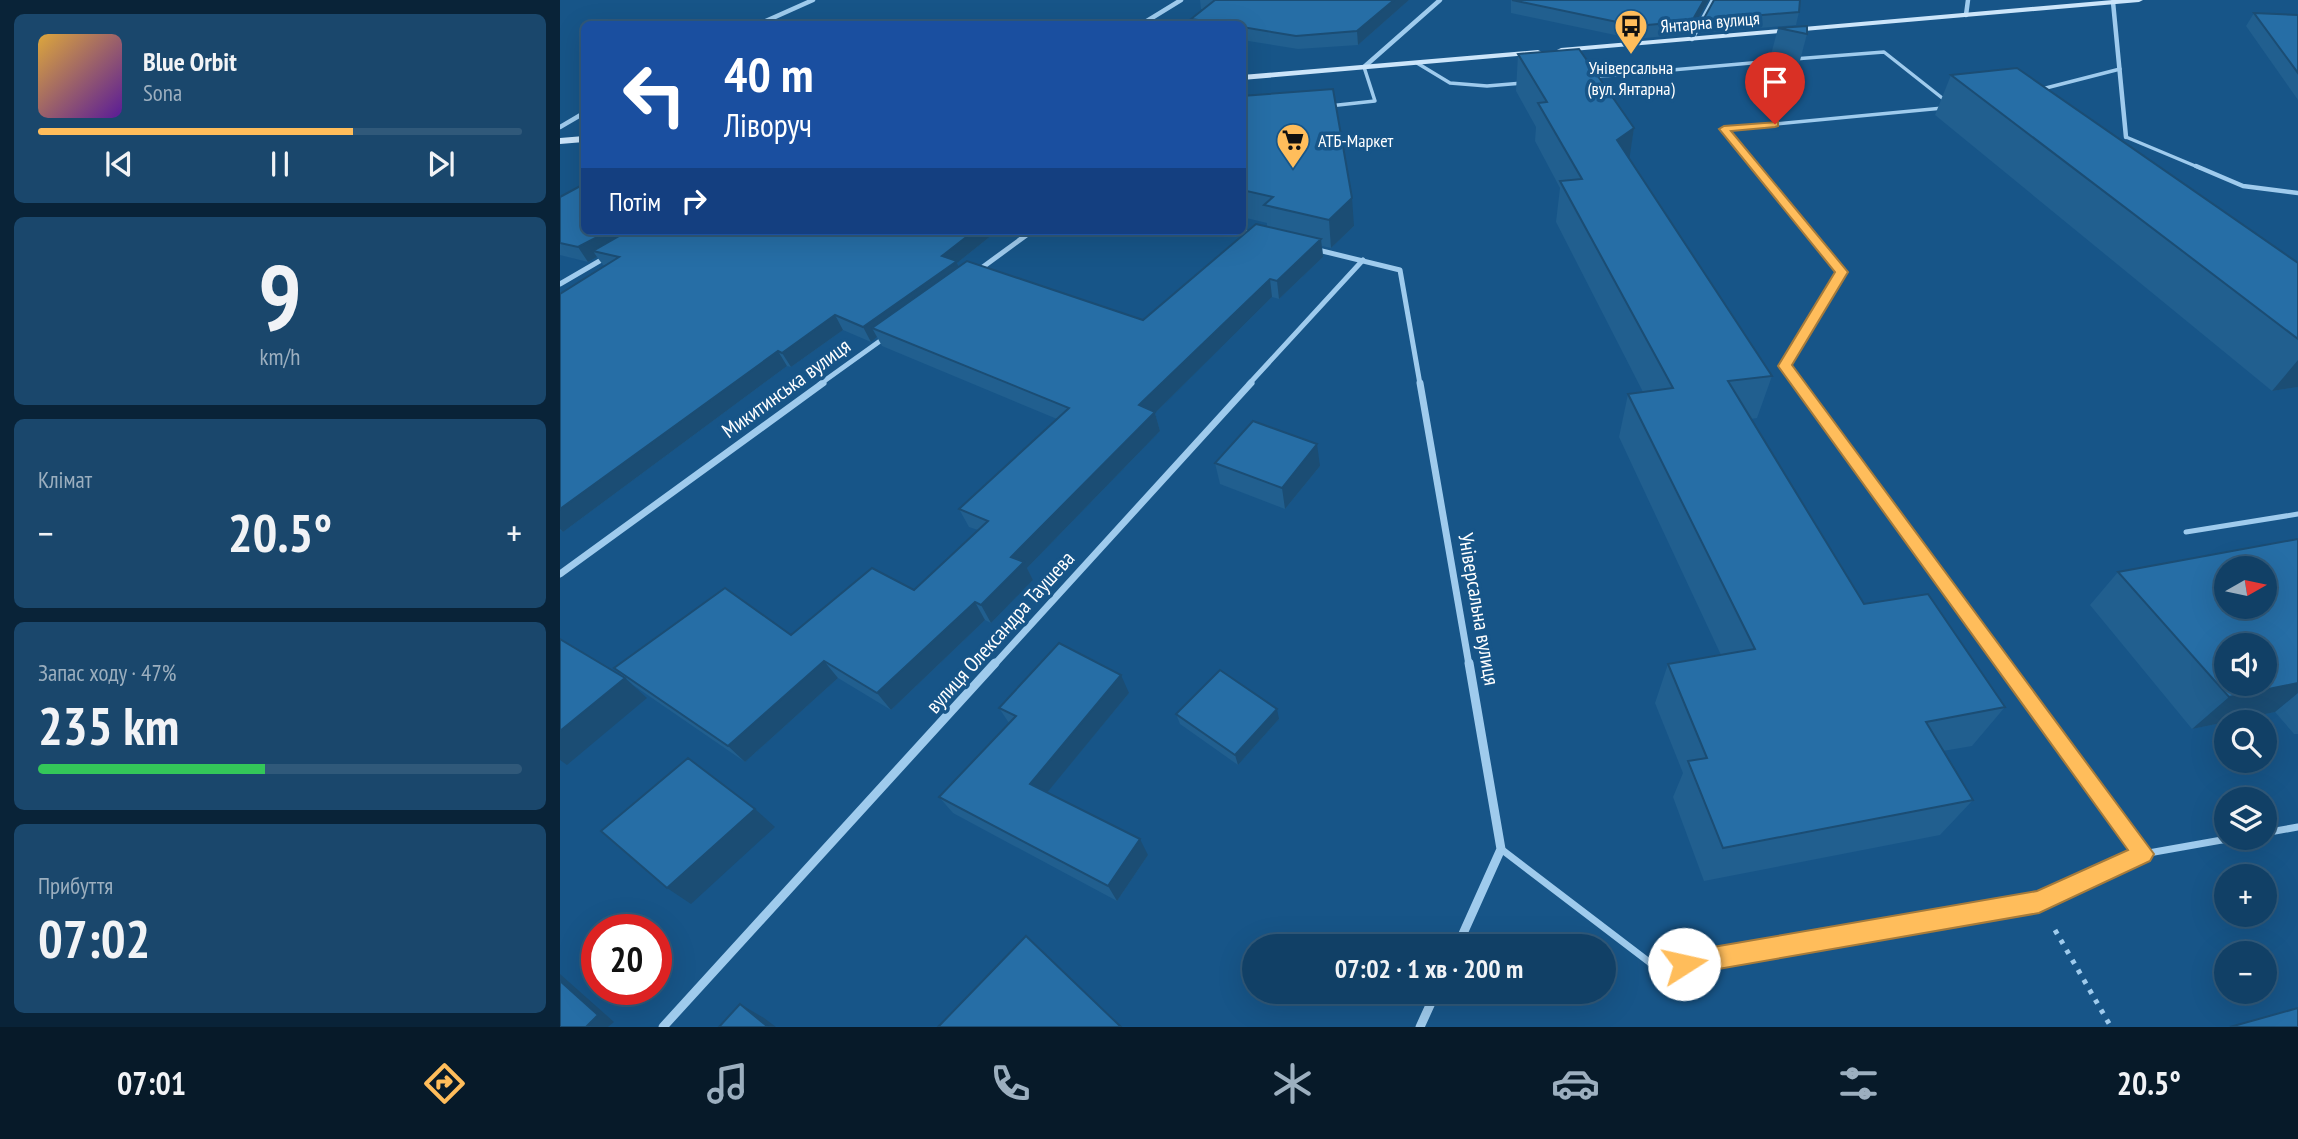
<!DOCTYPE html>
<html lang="uk">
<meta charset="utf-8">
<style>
:root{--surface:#114066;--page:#1a476c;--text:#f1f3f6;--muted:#9cafbf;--line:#30597a;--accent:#ffbd5b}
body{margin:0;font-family:"PT Sans Narrow",sans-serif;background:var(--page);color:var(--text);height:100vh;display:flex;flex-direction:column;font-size:26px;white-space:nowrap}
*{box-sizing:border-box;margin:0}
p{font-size:23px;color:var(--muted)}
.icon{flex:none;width:38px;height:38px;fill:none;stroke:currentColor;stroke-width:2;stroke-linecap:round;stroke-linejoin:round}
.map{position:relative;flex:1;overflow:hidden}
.panel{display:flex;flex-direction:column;gap:14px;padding:14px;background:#092338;width:560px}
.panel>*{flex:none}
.banner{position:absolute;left:21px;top:21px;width:665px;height:214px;border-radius:10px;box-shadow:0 7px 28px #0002,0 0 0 2px var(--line);background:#1a4fa0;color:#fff;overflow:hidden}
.needle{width:46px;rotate:81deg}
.buttons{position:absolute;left:1654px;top:556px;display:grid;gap:14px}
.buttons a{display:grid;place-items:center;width:63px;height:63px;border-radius:50%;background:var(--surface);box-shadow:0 7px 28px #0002,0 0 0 2px var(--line);font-size:35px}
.speed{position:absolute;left:21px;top:914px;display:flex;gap:14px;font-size:35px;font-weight:700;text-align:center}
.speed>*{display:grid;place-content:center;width:91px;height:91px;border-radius:50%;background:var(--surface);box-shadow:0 7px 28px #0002,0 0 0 2px var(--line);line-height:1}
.speed .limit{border:10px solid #d22;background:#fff;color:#111}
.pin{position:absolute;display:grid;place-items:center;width:60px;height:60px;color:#fff;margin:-72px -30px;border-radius:50% 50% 50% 0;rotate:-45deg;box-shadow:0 0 7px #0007}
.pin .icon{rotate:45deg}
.me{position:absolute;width:77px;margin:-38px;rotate:80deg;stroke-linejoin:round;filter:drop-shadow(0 0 5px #0008)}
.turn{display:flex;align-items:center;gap:24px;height:147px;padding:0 28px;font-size:32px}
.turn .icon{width:91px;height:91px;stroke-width:2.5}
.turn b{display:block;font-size:49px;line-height:60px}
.then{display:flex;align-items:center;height:66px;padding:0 28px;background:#0003;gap:14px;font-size:26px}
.big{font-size:52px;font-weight:700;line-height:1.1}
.panel .tile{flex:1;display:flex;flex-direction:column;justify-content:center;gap:10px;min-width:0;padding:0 24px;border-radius:10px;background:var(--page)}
.panel .dial{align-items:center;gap:0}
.dial b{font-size:91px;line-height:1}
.song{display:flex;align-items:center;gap:21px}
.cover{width:84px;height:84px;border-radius:10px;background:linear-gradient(135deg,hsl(40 70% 55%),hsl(270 70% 35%))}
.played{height:7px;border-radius:4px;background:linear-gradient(90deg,var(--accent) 65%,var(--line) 65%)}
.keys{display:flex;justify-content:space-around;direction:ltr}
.heat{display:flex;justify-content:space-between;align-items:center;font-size:38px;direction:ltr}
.charge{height:10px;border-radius:5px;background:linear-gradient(90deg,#34c759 47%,var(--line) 0)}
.trip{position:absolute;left:682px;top:934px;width:374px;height:70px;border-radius:35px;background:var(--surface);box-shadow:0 7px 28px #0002,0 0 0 2px var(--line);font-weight:700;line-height:70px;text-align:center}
.menu{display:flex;height:112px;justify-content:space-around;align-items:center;background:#071a29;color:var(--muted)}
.menu .icon{width:49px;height:49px}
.menu .on{color:var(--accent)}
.menu b{font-size:32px;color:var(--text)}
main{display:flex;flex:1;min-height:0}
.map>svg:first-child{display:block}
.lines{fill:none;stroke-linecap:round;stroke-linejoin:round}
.path{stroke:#9fcbed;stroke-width:5;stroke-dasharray:4.5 7;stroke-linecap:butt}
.service-far3{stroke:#9fcbed;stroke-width:3.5}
.service-far2{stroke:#9fcbed;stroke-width:4.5}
.service-far1{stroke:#9fcbed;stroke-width:5}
.service{stroke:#9fcbed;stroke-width:7}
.minor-far3{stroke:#9fcbed;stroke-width:4.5}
.minor-far2{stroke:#9fcbed;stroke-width:5}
.minor-far1{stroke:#9fcbed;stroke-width:7}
.minor{stroke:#9fcbed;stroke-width:9}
.secondary{fill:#cce5fa;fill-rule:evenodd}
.wall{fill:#215f8f}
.shaded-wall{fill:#1b4d74}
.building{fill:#266ea6;stroke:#1b4d74;stroke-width:2;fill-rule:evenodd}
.route{fill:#ffbd5b;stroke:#a67b3b;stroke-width:2}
.labels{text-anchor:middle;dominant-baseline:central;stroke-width:7;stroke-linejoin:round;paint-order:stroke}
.far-street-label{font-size:18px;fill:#fff;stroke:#175588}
.far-poi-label{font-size:18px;fill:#fff;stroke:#175588}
.street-label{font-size:21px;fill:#fff;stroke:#175588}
</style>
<main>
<section class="panel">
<div class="tile">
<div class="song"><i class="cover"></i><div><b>Blue Orbit</b><p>Sona</p></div></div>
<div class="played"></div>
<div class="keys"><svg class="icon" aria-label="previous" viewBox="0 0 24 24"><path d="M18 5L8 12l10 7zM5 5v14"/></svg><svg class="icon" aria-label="pause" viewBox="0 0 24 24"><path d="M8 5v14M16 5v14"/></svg><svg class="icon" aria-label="next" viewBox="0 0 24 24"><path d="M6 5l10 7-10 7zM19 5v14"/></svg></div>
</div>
<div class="tile dial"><b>9</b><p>km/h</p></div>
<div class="tile"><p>Клімат</p>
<div class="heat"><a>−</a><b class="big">20.5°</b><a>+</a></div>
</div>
<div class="tile"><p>Запас ходу · 47%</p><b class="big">235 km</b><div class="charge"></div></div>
<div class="tile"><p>Прибуття</p><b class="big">07:02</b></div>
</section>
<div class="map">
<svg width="1738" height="1027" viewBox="0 0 1738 1027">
<rect width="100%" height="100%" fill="#175588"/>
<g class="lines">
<polyline class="path" points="1495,930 1551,1027"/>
<g class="service-far3">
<polyline points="1234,59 1324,52 1386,101"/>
<polyline points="857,63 890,83 927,86 963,83"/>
<polyline points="1032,77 1214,61"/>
<polyline points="1482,89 1560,69"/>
<polyline points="769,106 815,101 804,67"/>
<polyline points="1566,137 1640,168"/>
<polyline points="1196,168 1164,129 1383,108"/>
</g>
<g class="service-far2">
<polyline points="1194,166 1281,272 1225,366 1239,384"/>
<polyline points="1636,166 1683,186 1738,193"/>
</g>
<g class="service-far1">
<polyline points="1237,383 1444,665"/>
<polyline points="1626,532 1738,514"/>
</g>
<g class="service">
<polyline points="1443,663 1583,854 1673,838"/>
<polyline points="1704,833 1738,827"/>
<polyline points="941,849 1097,968 1479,902 1583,854"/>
</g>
<g class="minor-far3">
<polyline points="1553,2 1566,137"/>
<polyline points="1406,15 1408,0"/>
<polyline points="199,24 253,0"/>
<polyline points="582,24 621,0"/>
<polyline points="1132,39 1153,0"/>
<polyline points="804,67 880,0"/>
<polyline points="0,127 24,113"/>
</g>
<g class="minor-far2">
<polyline points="678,231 694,235"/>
<polyline points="754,249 840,270 860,384"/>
<polyline points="416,272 472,231"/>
<polyline points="0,284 48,256"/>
<polyline points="260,384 327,336"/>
<polyline points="689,384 803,260"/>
</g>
<g class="minor-far1">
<polyline points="860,383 909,665"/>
<polyline points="0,574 263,383"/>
<polyline points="434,665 691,383"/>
</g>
<g class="minor">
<polyline points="897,947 941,849 909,663"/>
<polyline points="103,1027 435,663"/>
<polyline points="860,1027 876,992"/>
</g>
<g class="secondary">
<polygon points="1553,0 1583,0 1579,2 1001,52 997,50 1001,48"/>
<polygon points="978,50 982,52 981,54 682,80 682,75"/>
<polygon points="24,136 24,142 0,144 0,138"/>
</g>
</g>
<g class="wall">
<polygon points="640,0 849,0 798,45 738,49 682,40 682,24 632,24 631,19 643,9 641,9"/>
<polygon points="951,0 1149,0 1129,34 1074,39 951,13"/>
<polygon points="1239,12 1236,25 1141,33 1143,20"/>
<polygon points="1694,13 1738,15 1738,100 1686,26"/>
<polygon points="1218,28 1247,34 1237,72 1208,66"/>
<polygon points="958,54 1074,128 1069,158 1212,376 1197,418 1191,419 1304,604 1445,707 1412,746 1383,751 1413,800 1380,835 1144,881 1113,797 1123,773 1095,703 1108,664 1161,655 1059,437 1068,394 1083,392 996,222 1000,188 975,141 976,127 956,91"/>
<polygon points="1391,75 1738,263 1738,387 1712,391 1375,115"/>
<polygon points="682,96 794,226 771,248 762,246 763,257 719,299 712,297 595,413 600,431 467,568 473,580 431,623 425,620 331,710 278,678 185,762 73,685 54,668 231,635 354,590 418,530 409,527 399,509 497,419 322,346 317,337 311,342 283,330 231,367 227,366 3,532 0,530 0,294 46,266 43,265 37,257 28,262 0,255 0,197 24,231 437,231 397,263 399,267 583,320 707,226 707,223 682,217"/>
<polygon points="655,463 760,466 725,509 660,484"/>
<polygon points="1738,539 1738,734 1734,734 1715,712 1632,729 1530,605 1558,572"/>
<polygon points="569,693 487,792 588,855 557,901 393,813 379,797 449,723 439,708"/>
<polygon points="616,714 719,719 678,765 620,724"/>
</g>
<g class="shaded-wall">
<polygon points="834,0 849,0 798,45 797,31"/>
<polygon points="1144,0 1149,0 1129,34 1132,21"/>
<polygon points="1074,128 1068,168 1057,140"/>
<polygon points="792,198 794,226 771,248 769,220"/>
<polygon points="49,231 85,231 33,251 37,257 28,262 18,247"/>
<polygon points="414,231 437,231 397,263 403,275 312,328 317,337 311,342 303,327 382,256"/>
<polygon points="761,239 763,257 719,299 717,281"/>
<polygon points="710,279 712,297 595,413 600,431 467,568 473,580 431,623 421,605 451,557 579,405"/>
<polygon points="275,315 283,330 231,367 222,353"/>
<polygon points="218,351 227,366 3,532 0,529 0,509"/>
<polygon points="1738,360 1738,387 1712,391"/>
<polygon points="757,444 760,466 725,509 722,488"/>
<polygon points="415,602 425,620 331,710 317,693"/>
<polygon points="264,661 278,678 185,762 168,746"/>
<polygon points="561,675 569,693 481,800 470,784"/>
<polygon points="65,678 87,698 7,765 0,760 0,731"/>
<polygon points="1738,683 1738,693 1715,712 1632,729 1669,697"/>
<polygon points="717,709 719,719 678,765 675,755"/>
<polygon points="195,809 215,827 131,904 107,888"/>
<polygon points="580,839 588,855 557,901 548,886"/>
<polygon points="0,974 54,1022 48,1027 26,1027 0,981"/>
<polygon points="180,1004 204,1018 216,1027 208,1027"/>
</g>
<g class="building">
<polygon points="655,0 834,0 797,31 736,36 682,27 682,24 666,24 631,19"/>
<polygon points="952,0 1144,0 1132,21 1076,26"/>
<polygon points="1154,0 1240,0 1239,12 1143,20"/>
<polygon points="1694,13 1738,15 1738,73"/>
<polygon points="1247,26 1247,34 1218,28"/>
<polygon points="1019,49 1074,128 1057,140 1212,376 1168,381 1304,604 1368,594 1445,707 1366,722 1413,800 1163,848 1128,761 1147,758 1108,664 1195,649 1068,394 1113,388 1000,181 1022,179 978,103 987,102 958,54"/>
<polygon points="1457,68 1738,263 1738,339 1391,75"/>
<polygon points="773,89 792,198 769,220 704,205 713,197 682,190 682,96"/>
<polygon points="24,184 24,231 49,231 18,247 0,243 0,197"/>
<polygon points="696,224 761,239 717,281 710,279 579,405 595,412 451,557 464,562 421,605 415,602 317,693 264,661 168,746 54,668 165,588 231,635 312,568 354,590 428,521 399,509 509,408 312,328 407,261 583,320"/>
<polygon points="68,231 414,231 382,256 397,261 303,327 275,315 222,353 218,351 0,509 0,294 59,257 33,251"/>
<polygon points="693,421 757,444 722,488 655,463"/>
<path d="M1738 539V683L1669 697 1558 572ZM1666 569H1704V607H1666ZM1666 646H1704V684H1666Z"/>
<polygon points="0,639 65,678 0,731"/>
<polygon points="499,643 561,675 470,784 580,839 548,886 379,797 456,716 439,708"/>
<polygon points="660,670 717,709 675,755 616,714"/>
<polygon points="128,758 195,809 107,888 41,831"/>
<polygon points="466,936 561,1027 378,1027"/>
<polygon points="0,981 38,1015 26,1027 0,1027"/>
<polygon points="180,1004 208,1027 159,1027"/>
<polygon points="1738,1008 1738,1027 1670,1027"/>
</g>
<polygon class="route" points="1218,122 1218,126 1215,127 1171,131 1288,272 1232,365 1594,854 1590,861 1479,913 1124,975 1116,972 1113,964 1116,956 1124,952 1477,891 1568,850 1218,366 1275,272 1159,129 1164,126"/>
<defs>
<symbol id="bus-pin" viewBox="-11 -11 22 30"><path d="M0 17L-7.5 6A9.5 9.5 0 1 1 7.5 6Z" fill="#ffbd5b" stroke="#175588"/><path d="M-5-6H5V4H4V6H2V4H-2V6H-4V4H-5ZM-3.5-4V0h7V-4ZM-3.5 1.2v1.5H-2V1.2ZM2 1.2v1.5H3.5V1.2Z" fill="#111"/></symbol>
<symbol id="supermarket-pin" viewBox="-11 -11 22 30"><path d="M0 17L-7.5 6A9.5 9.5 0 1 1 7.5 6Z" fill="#ffbd5b" stroke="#175588"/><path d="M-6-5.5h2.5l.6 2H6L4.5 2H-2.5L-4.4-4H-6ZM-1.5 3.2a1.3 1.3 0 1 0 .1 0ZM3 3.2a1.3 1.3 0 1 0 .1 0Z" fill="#111"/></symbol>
</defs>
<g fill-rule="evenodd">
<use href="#bus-pin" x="1052" y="7" width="38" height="52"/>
<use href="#supermarket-pin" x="714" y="121" width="38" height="52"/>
</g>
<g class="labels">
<g class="far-street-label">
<text transform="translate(1150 22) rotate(-5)">Янтарна вулиця</text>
</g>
<g class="far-poi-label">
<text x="1071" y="67">Універсальна<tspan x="1071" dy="21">(вул. Янтарна)</tspan></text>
<text x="758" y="140" text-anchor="start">АТБ-Маркет</text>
</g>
<g class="street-label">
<text transform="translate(226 388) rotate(-36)">Микитинська вулиця</text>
<text transform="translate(919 609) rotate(80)">Універсальна вулиця</text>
<text transform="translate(440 632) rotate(-48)">вулиця Олександра Таушева</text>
</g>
</g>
</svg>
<div class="buttons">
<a><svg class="needle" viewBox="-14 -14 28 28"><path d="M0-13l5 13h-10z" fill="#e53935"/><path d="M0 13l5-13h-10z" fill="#9cafbf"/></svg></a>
<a><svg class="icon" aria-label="sound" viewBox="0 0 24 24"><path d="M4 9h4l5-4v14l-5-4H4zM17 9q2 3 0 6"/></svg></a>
<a><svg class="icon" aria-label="search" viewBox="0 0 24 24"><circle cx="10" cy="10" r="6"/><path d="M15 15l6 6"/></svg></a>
<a><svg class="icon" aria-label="layers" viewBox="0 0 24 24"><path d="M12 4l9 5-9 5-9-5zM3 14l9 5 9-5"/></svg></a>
<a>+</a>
<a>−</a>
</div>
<div class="speed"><div class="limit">20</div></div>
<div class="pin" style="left:1215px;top:124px;background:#d93025"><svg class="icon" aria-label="arrive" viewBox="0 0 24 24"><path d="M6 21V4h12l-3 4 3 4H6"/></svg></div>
<svg class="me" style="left:1124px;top:964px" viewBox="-20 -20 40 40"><circle r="19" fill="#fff"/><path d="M0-13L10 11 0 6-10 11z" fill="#ffbd5b"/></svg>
<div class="trip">07:02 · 1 хв · 200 m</div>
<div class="banner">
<div class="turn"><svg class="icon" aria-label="left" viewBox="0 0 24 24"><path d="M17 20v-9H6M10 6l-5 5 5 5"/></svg><div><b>40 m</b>Ліворуч</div></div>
<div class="then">Потім<svg class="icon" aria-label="right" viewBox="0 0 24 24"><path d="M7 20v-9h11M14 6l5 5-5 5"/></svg></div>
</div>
</div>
</main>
<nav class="menu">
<b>07:01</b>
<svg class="icon on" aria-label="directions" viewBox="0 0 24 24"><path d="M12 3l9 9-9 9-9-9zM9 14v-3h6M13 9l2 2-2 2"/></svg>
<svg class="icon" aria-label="music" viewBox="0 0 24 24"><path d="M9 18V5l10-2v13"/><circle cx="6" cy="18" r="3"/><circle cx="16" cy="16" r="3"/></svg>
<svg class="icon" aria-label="phone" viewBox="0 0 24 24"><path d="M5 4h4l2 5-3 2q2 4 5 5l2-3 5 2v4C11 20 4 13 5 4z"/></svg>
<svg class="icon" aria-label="climate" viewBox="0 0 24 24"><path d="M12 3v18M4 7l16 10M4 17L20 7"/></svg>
<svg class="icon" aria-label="car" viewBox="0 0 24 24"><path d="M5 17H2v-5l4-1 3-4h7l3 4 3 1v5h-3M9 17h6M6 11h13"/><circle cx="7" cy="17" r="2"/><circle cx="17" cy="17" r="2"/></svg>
<svg class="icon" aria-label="filters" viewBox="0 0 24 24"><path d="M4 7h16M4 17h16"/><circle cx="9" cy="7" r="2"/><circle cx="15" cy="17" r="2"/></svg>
<b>20.5°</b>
</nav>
